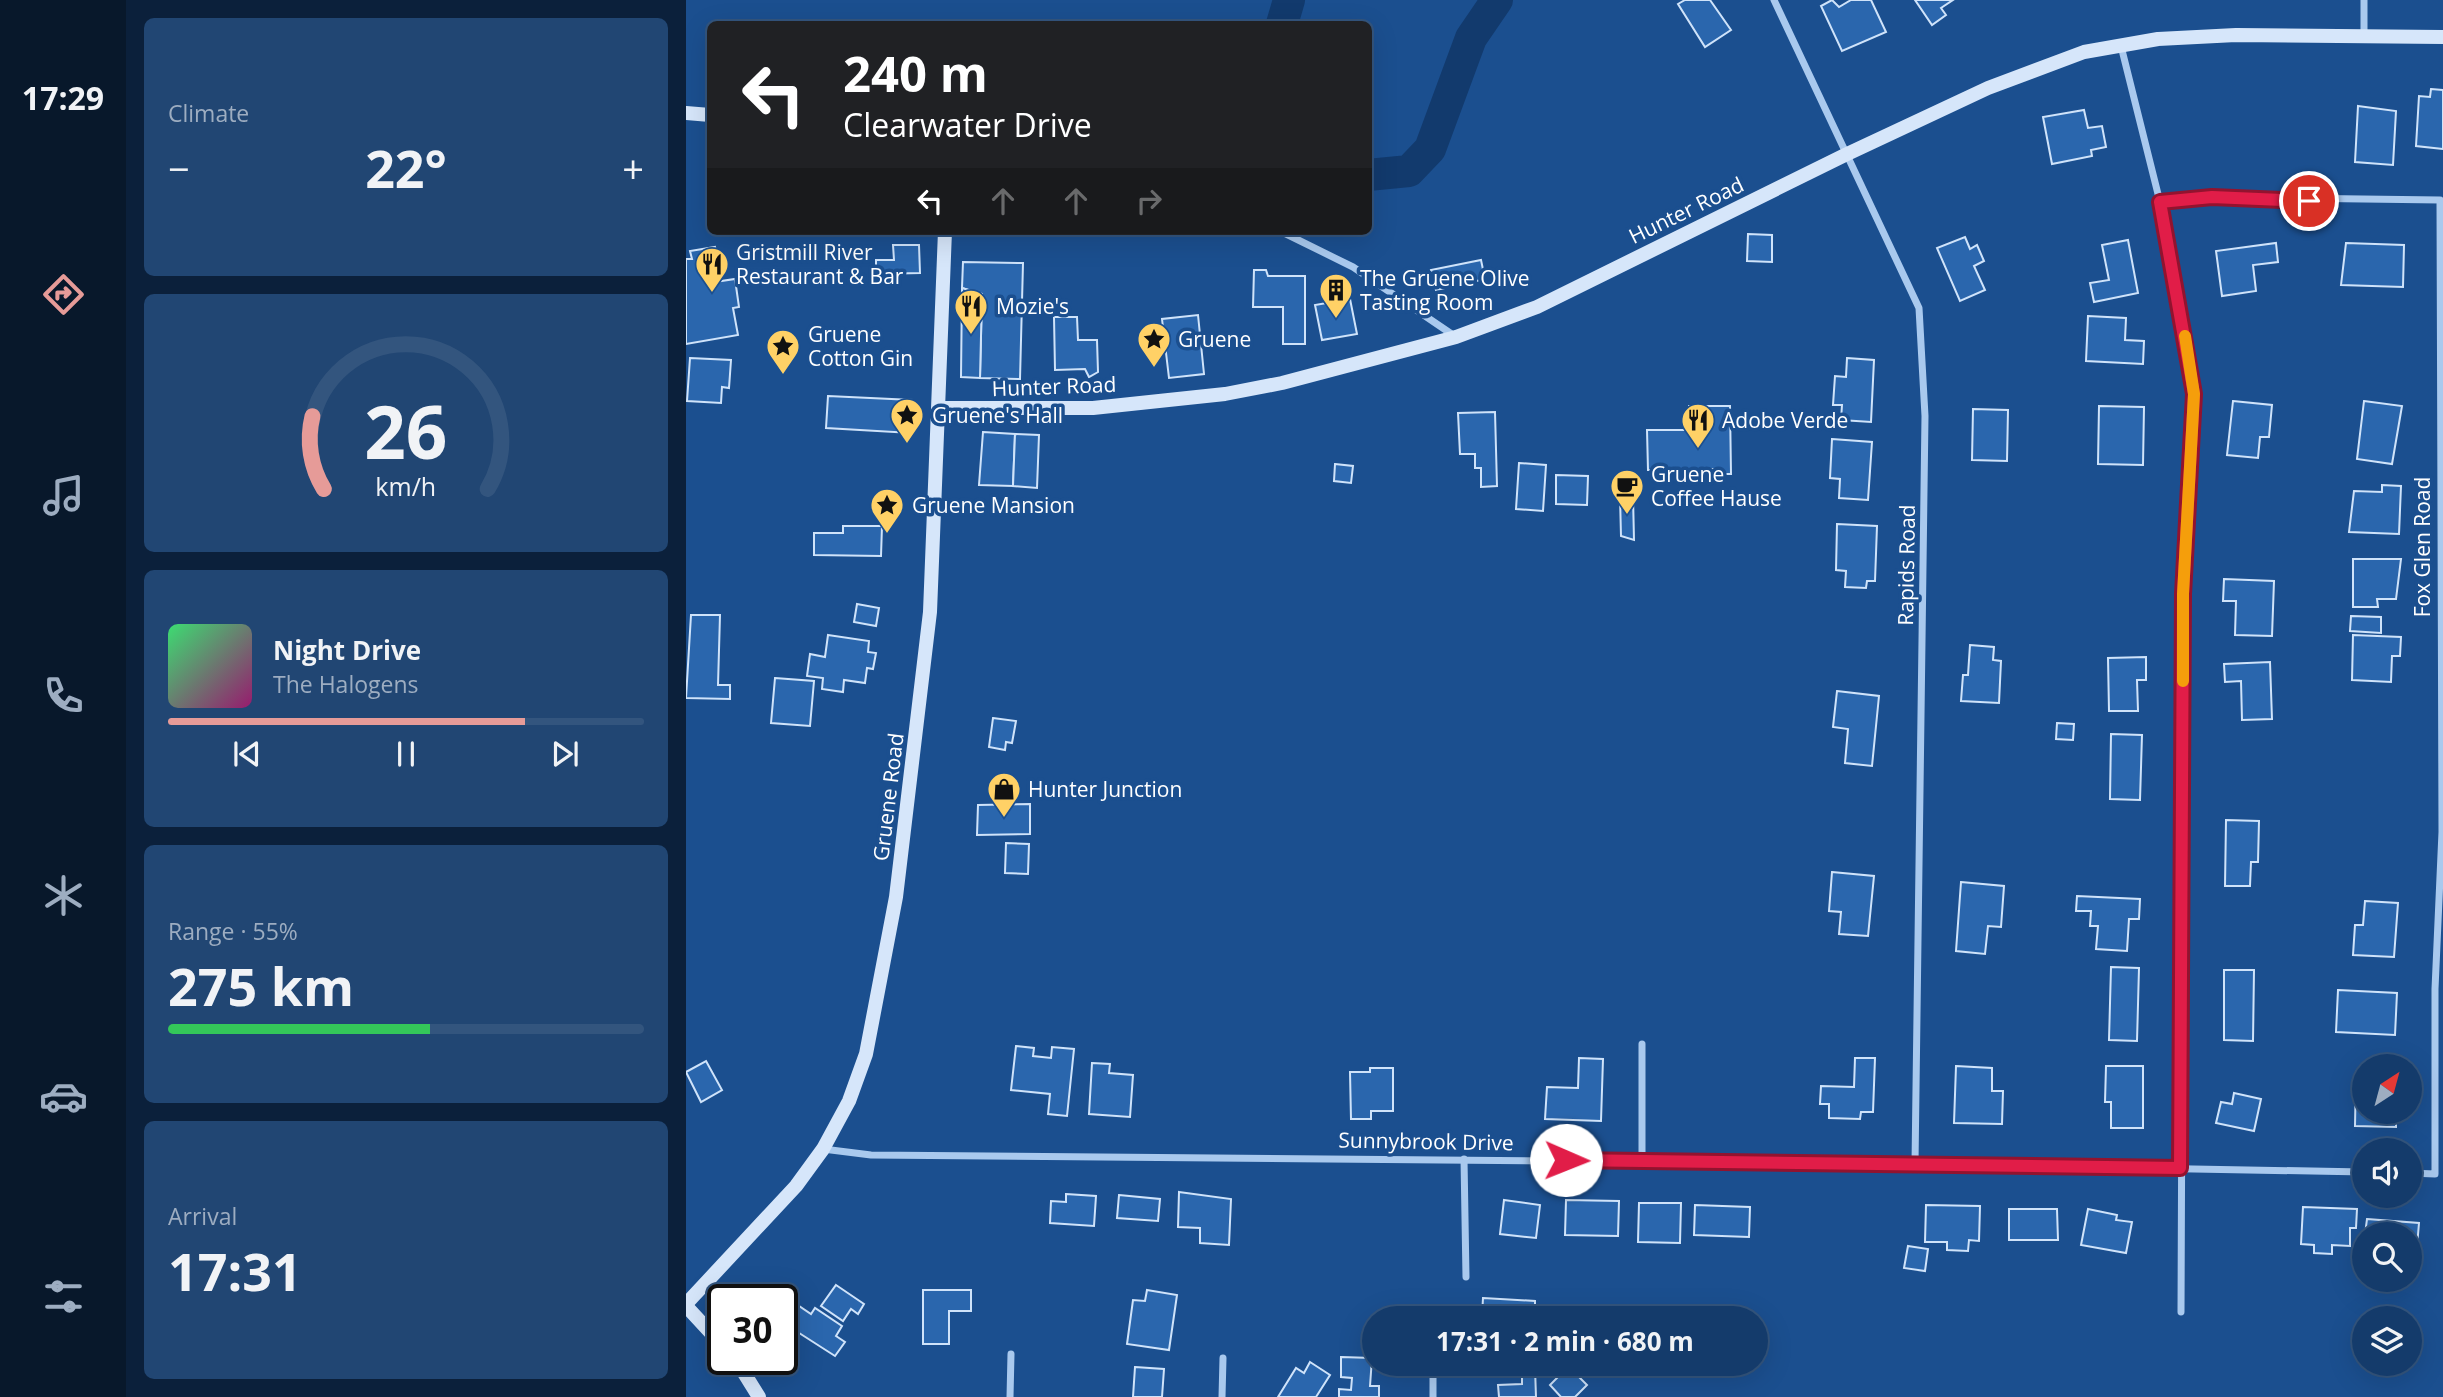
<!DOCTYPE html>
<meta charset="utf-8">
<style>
:root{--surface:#143b6b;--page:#214673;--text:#f1f3f6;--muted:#9dadc1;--line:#33557e;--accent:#e69b98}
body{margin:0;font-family:"Open Sans",sans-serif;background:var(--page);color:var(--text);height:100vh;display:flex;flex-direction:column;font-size:26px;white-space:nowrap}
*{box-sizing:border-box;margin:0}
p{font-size:23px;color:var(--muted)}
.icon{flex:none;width:38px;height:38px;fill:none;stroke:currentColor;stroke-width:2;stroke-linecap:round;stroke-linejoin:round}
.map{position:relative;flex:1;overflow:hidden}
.side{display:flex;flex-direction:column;gap:18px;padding:18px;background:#0b203b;width:560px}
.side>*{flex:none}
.hud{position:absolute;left:21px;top:21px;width:665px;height:214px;border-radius:10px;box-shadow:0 7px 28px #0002,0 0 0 2px var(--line);background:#202124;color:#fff;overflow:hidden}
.needle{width:46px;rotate:36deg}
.fabs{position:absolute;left:1666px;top:1054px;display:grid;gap:14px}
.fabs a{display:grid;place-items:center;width:70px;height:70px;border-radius:50%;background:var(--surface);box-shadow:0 7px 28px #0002,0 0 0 2px var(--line);font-size:35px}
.speed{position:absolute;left:21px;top:1284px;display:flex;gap:14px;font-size:35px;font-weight:700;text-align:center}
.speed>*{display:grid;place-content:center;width:91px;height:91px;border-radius:50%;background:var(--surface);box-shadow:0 7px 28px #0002,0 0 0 2px var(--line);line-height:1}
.speed .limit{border:4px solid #111;border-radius:10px;background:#fff;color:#111}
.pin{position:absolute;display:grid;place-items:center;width:60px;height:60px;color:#fff;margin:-30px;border:4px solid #fff;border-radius:50%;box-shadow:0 2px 7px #0007}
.me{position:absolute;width:77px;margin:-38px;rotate:91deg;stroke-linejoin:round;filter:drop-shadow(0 0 5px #0008)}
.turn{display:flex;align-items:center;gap:24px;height:147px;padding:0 21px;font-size:32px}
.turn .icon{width:91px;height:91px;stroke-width:2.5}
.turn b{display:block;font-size:49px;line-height:60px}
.lanes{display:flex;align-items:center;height:66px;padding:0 21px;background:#0003;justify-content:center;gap:35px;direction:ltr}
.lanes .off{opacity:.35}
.big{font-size:52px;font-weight:700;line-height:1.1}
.side .widget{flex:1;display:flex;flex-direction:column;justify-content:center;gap:10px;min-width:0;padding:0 24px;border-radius:10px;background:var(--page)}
.side .dial{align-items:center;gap:0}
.dial svg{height:182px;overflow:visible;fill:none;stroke:var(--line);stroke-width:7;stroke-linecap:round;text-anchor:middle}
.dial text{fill:var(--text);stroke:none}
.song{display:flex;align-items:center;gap:21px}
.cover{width:84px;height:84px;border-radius:10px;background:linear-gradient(135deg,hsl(140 70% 55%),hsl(320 70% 35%))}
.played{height:7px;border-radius:4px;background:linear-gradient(90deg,var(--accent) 75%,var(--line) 75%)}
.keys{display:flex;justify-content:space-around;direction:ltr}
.heat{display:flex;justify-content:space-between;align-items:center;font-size:38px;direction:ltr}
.charge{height:10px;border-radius:5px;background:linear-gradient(90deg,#34c759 55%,var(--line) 0)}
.trip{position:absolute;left:676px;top:1306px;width:406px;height:70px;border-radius:35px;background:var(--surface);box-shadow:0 7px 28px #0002,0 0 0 2px var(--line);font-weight:700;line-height:70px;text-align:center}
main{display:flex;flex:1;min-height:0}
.menu{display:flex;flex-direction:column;width:126px;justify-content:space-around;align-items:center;background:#08182b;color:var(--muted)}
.menu .icon{width:49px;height:49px}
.menu .current{color:var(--accent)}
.menu b{font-size:32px;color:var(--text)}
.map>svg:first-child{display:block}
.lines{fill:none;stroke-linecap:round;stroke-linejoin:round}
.river{stroke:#123a6d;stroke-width:32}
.building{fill:#2a66ad;stroke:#cfe3fa;stroke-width:2}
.street{stroke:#a9c9ee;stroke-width:7}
.secondary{stroke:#d6e6fa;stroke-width:14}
.route-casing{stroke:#92132f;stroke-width:18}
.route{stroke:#e11d48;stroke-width:12}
.slow{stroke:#f59e0b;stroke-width:12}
.labels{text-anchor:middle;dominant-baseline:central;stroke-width:7;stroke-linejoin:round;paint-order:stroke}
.street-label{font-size:21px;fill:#fff;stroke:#1b4f8f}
.poi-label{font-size:21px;fill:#fff;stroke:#1b4f8f;text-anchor:start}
</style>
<main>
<nav class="menu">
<b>17:29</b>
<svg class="icon current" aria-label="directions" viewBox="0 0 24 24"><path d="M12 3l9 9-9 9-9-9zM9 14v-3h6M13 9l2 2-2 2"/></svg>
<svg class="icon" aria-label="music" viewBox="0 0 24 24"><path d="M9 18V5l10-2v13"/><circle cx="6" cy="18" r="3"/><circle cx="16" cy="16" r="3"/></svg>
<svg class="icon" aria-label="phone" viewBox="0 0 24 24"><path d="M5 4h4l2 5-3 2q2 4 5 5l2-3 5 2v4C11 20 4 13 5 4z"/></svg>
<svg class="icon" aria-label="climate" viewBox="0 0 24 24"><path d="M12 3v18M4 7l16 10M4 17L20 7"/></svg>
<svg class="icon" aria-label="car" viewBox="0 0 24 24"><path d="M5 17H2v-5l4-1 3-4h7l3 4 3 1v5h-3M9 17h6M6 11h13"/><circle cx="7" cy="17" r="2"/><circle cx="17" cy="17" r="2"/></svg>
<svg class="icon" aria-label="filters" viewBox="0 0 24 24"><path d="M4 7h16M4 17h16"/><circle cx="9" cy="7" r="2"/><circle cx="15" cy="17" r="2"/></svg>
</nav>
<section class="side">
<div class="widget"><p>Climate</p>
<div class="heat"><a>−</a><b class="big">22°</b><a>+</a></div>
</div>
<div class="widget dial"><svg viewBox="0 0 100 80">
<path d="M14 69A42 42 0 1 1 86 69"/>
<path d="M14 69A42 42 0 0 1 9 37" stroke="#e69b98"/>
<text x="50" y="56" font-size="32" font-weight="700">26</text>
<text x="50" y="72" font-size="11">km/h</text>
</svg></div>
<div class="widget">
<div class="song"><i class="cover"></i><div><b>Night Drive</b><p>The Halogens</p></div></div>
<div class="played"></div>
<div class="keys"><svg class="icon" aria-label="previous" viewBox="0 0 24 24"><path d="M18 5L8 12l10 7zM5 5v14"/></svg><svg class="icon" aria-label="pause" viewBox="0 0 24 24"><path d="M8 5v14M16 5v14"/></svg><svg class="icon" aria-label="next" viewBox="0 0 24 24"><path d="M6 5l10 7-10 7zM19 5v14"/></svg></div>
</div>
<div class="widget"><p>Range · 55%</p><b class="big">275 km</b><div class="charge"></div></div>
<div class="widget"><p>Arrival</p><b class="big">17:31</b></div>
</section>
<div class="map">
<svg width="1757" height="1397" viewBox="0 0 1757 1397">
<rect width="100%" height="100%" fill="#1b4f8f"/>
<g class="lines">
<g class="river">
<polyline points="596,24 603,0"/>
<polyline points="682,175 723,171 744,149 785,38 811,0"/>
</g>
</g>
<g class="building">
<polygon points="999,0 1024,0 1045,30 1019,47 992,4"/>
<polygon points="1146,0 1153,7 1165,0 1185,0 1200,32 1156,51 1135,6"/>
<polygon points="1229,0 1267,0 1255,8 1260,15 1246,25"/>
<polygon points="1745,89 1757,90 1757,149 1730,146 1733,96 1744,97"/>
<polygon points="1672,106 1710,111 1707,165 1669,162"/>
<polygon points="1398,110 1402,128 1416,126 1420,147 1405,150 1406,156 1366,164 1357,117"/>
<polygon points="1062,234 1086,235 1086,262 1061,261"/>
<polygon points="1279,237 1284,249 1291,245 1298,261 1288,266 1299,290 1274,301 1251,248"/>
<polygon points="1442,240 1452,293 1408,302 1404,283 1423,280 1416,245"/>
<polygon points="1590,243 1592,262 1567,265 1570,291 1536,296 1530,251"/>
<polygon points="1660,243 1718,245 1717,287 1655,285"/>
<polygon points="207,245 233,245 234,273 190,274 190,260 208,260"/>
<polygon points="29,247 35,281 49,279 53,307 47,308 52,335 0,344 0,259 6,259 4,251"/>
<polygon points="795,260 799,279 750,290 745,270"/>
<polygon points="277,262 337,263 334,379 294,378 296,294 276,288"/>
<polygon points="568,270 580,270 582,276 619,276 619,344 597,344 597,307 567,307"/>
<polygon points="276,288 296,294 294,378 275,377"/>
<polygon points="664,299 671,334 636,340 629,305"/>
<polygon points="512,315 518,374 483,378 476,319"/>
<polygon points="1402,316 1440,318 1439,340 1458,341 1457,364 1400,361"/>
<polygon points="368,317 391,317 392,340 411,340 412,372 403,377 399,369 369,370"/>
<polygon points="4,358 45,360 43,388 36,387 35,403 1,401"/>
<polygon points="1161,358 1188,360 1185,422 1155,420 1156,405 1147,405 1149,376 1160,377"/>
<polygon points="142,396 226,400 225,433 140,428"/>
<polygon points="1547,401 1586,405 1583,437 1574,437 1572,458 1541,455"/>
<polygon points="1678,401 1716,406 1706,464 1671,459"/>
<polygon points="1003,406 1044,406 1045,474 1027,474 1027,469 962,470 961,430 1003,430"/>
<polygon points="1413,406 1458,407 1457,465 1412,464"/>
<polygon points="1287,409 1322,410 1321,461 1286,460"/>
<polygon points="809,412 811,486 795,487 795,468 789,468 789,454 774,454 772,413"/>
<polygon points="297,432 329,434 327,486 293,485"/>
<polygon points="329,434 353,435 351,488 327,486"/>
<polygon points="1146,439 1186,442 1182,500 1153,498 1154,479 1144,478"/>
<polygon points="833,463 860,465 857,511 830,509"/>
<polygon points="649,464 667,466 665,483 648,481"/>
<polygon points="870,475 902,476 901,505 870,504"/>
<polygon points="1696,485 1715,486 1713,534 1663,532 1668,491 1696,492"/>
<polygon points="934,496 947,496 948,540 935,536"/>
<polygon points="1151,524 1191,526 1189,581 1181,581 1180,588 1159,587 1160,571 1150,570"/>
<polygon points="157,526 196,526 195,556 128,555 128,533 157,533"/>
<polygon points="1667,559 1715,559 1710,599 1691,599 1692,607 1667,607"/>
<polygon points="1538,579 1588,581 1586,636 1549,635 1550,601 1537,601"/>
<polygon points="171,604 193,608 190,626 168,622"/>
<polygon points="5,615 34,615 32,685 44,685 44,699 0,698"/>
<polygon points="1665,616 1695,617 1695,633 1664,631"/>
<polygon points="142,635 183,641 182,652 190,653 187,669 181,668 179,683 158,680 157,692 136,689 137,678 121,676 124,654 139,657"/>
<polygon points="1667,635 1715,637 1714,656 1706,656 1705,682 1666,680"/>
<polygon points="1284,645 1308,647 1307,660 1315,661 1313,703 1275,701 1277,675 1282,675"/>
<polygon points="1460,657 1460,680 1451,680 1452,711 1423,711 1422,658"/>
<polygon points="1584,662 1586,719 1556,720 1555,681 1539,682 1538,664"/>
<polygon points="89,678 128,681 124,726 85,723"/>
<polygon points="1151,691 1193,696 1186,766 1159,763 1162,729 1147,727"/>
<polygon points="307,718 330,721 326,743 320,742 319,750 303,747"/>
<polygon points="1371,723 1388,724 1387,740 1370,739"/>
<polygon points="1425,734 1456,735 1454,800 1424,799"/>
<polygon points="344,804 344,834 291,835 292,805"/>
<polygon points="1540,820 1573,821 1572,862 1565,862 1564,886 1539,886"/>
<polygon points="320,843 343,844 342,874 319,873"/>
<polygon points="1146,872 1188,876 1182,936 1153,934 1155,912 1143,911"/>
<polygon points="1275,882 1318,886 1315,927 1302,926 1299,954 1270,951"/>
<polygon points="1391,896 1454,899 1453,919 1443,919 1441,951 1410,949 1412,926 1404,926 1405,911 1390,911"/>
<polygon points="1679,901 1712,903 1708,957 1667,955 1669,925 1677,925"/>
<polygon points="1425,967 1453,968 1451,1041 1423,1040"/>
<polygon points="1538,970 1568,970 1567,1041 1538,1040"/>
<polygon points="1652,990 1711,993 1709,1035 1650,1032"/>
<polygon points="330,1046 348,1048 347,1056 365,1058 366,1047 388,1049 381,1116 362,1114 364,1094 325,1090"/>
<polygon points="893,1058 917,1059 915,1121 859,1119 861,1087 892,1088"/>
<polygon points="1169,1058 1189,1058 1187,1112 1175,1112 1174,1119 1143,1118 1143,1104 1134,1104 1135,1086 1168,1087"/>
<polygon points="20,1061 36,1090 15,1102 0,1072"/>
<polygon points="406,1063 424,1064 423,1073 447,1075 444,1117 403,1114"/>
<polygon points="1270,1066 1306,1068 1306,1091 1317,1091 1316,1124 1268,1123"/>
<polygon points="1420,1066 1457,1066 1457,1128 1425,1128 1425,1102 1419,1102"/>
<polygon points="684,1068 707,1068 707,1111 685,1111 685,1119 665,1119 664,1072 684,1072"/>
<polygon points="1670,1072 1678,1073 1678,1111 1710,1111 1710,1127 1669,1126"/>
<polygon points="1548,1093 1575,1099 1568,1131 1530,1123 1535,1102 1546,1104"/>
<polygon points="493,1192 545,1199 543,1245 514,1243 514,1228 492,1227"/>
<polygon points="380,1194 410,1196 408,1226 364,1223 365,1201 380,1202"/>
<polygon points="433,1195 474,1199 472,1221 431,1218"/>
<polygon points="818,1200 854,1205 850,1238 814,1234"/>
<polygon points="880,1200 933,1201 932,1236 879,1235"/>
<polygon points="953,1203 995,1203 994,1243 952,1242"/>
<polygon points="1009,1205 1064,1207 1063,1237 1008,1235"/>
<polygon points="1240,1205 1294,1206 1293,1241 1283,1240 1282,1251 1261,1250 1261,1242 1239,1242"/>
<polygon points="1617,1207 1671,1209 1670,1228 1664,1228 1664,1246 1646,1245 1646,1254 1628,1253 1628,1245 1615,1244"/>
<polygon points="1323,1209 1371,1209 1372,1240 1323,1240"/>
<polygon points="1402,1209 1431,1215 1430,1220 1446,1222 1440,1253 1395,1245"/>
<polygon points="1681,1219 1733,1223 1730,1258 1724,1257 1724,1234 1679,1234"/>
<polygon points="1222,1246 1242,1249 1239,1271 1218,1268"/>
<polygon points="150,1285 178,1304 172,1314 165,1309 157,1321 135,1306"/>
<polygon points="237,1290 285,1290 285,1311 263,1311 263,1344 237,1344"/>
<polygon points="461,1290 491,1295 483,1350 441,1344 447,1300 459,1301"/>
<polygon points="94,1293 125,1314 129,1308 156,1326 150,1336 159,1342 149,1356 96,1322 96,1300 89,1300"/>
<polygon points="797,1298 849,1301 849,1318 796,1316"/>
<polygon points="655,1357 686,1358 684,1386 693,1386 693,1397 653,1397 653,1389 665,1390 666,1378 655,1377"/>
<polygon points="624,1362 644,1375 630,1397 592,1397 610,1368 618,1373"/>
<polygon points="858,1363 914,1363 907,1370 901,1364 891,1375 901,1385 889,1397 875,1397 864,1385 871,1378"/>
<polygon points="449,1367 478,1369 476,1397 447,1397"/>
<polygon points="836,1368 849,1368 850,1397 813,1397 812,1385 836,1384"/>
</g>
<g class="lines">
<g class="street">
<polyline points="1088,0 1233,308 1239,416 1229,1164"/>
<polyline points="1678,36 1678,0"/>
<polyline points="1435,46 1474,202 1508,394 1498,594 1495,1312"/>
<polyline points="1474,202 1526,197 1754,200 1756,832 1749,989 1749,1174 1724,1173"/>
<polyline points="594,231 667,267 770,337"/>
<polyline points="137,1149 185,1155 1229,1164 1678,1172"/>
<polyline points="778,1159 780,1277"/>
<polyline points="956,1161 956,1044"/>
<polyline points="324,1397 325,1354"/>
<polyline points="536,1397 537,1358"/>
<polyline points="747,1397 747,1363"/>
</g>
<g class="secondary">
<polyline points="0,113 24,115"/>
<polyline points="254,408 407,408 539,394 596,383 770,337 851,307 1159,155 1302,88 1398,52 1472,39 1550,35 1757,37"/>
<polyline points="0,1304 110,1186 137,1149 163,1101 180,1054 210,897 244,612 259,231"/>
<polyline points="0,1306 37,1346"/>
<polyline points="50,1360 73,1397"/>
</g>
</g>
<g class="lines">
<defs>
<polyline id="route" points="880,1160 1494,1168 1497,594 1508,394 1474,202 1526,197 1623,201"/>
</defs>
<use href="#route" class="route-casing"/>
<use href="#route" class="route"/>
<polyline class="slow" points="1497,681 1497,594 1508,394 1499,336"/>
</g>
<defs>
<symbol id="restaurant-pin" viewBox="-11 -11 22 30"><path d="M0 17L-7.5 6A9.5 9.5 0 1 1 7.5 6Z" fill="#ffd166" stroke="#1b4f8f"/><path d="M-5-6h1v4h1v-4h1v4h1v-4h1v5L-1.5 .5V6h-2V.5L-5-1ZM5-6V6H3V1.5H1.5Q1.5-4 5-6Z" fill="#111"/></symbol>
<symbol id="building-pin" viewBox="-11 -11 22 30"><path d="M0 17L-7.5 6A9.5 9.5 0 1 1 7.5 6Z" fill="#ffd166" stroke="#1b4f8f"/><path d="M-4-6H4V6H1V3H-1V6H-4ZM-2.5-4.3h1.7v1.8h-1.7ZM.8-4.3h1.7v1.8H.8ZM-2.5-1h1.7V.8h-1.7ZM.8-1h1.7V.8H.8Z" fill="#111"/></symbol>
<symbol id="sight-pin" viewBox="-11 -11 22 30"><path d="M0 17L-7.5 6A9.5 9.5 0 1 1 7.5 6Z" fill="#ffd166" stroke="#1b4f8f"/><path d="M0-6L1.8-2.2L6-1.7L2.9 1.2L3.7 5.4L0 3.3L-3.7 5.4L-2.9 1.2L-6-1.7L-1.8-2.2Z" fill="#111"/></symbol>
<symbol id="cafe-pin" viewBox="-11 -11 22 30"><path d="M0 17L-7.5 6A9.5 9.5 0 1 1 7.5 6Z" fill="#ffd166" stroke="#1b4f8f"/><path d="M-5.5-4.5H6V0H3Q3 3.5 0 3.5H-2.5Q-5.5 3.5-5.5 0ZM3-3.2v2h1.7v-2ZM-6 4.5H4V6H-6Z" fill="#111"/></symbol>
<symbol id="shop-pin" viewBox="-11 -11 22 30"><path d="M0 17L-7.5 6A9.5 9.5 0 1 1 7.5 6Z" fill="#ffd166" stroke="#1b4f8f"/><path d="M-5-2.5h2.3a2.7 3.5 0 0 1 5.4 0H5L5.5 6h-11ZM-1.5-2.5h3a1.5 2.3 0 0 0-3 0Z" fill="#111"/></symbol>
</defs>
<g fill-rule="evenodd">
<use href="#restaurant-pin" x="7" y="245" width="38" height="52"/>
<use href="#building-pin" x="631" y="271" width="38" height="52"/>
<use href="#restaurant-pin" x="266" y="287" width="38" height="52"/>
<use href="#sight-pin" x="449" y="320" width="38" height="52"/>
<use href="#sight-pin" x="78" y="327" width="38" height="52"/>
<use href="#sight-pin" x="202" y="396" width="38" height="52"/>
<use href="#restaurant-pin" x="993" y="401" width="38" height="52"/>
<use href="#cafe-pin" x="922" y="467" width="38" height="52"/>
<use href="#sight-pin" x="182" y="486" width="38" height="52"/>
<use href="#shop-pin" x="299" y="770" width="38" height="52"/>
</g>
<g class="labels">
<g class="street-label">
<text transform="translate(1000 210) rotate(-26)">Hunter Road</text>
<text transform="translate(368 386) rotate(-2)">Hunter Road</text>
<text transform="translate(1736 547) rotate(-90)">Fox Glen Road</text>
<text transform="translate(1220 565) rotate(-89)">Rapids Road</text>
<text transform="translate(202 797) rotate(-83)">Gruene Road</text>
<text transform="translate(740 1141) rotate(1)">Sunnybrook Drive</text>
</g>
<g class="poi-label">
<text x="50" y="252">Gristmill River<tspan x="50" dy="24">Restaurant &amp; Bar</tspan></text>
<text x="674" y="278">The Gruene Olive<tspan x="674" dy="24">Tasting Room</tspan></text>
<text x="310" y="306">Mozie's</text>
<text x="122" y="334">Gruene<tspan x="122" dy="24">Cotton Gin</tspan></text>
<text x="492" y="339">Gruene</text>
<text x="246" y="415">Gruene's Hall</text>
<text x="1036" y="420">Adobe Verde</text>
<text x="965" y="474">Gruene<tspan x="965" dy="24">Coffee Hause</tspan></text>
<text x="226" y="505">Gruene Mansion</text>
<text x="342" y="789">Hunter Junction</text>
</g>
</g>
</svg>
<div class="fabs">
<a><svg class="needle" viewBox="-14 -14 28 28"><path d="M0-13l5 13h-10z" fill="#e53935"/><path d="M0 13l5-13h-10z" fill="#9dadc1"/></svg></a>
<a><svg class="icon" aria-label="sound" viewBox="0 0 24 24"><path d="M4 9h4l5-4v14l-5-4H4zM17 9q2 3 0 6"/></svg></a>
<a><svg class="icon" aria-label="search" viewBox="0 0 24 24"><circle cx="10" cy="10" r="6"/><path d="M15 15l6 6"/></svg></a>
<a><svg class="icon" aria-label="layers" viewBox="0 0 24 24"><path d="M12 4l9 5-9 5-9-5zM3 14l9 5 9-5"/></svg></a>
</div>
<div class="speed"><div class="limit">30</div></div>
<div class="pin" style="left:1623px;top:201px;background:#d93025"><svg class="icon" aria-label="arrive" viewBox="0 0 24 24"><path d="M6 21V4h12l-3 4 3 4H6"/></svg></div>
<svg class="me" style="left:880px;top:1160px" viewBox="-20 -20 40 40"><circle r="19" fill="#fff"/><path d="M0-13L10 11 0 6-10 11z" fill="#e11d48"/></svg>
<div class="trip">17:31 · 2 min · 680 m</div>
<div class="hud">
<div class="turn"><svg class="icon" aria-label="left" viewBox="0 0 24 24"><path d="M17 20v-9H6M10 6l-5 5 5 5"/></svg><div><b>240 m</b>Clearwater Drive</div></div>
<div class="lanes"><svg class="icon" aria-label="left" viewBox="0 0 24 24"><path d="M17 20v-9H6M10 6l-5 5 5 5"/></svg><svg class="icon off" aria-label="ahead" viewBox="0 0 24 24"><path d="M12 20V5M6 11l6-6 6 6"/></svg><svg class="icon off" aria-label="ahead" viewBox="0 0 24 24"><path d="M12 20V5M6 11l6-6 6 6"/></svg><svg class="icon off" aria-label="right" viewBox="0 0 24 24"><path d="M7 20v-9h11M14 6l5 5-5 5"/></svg></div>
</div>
</div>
</main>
